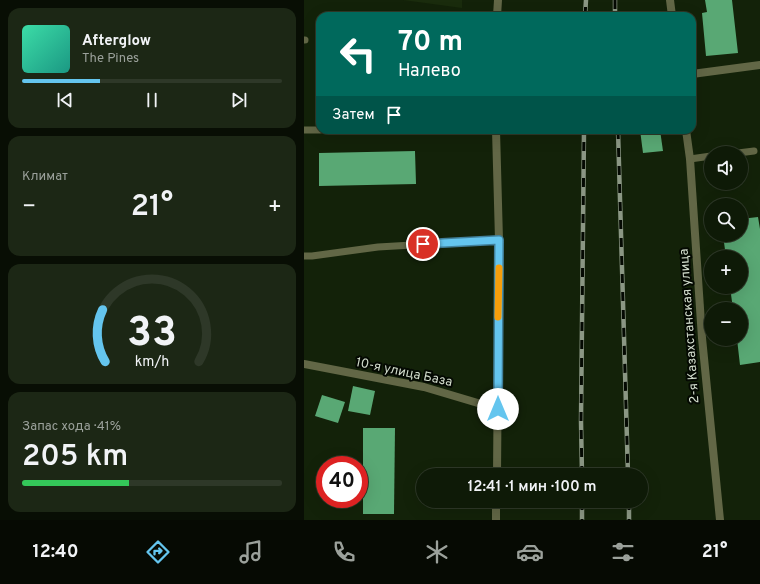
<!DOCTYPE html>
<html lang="ru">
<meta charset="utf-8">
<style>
:root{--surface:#0e1a07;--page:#1c2715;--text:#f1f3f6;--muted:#9ba19b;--line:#2e3828;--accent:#64c5ee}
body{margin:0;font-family:Overpass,sans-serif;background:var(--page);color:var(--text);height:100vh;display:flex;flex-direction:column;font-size:15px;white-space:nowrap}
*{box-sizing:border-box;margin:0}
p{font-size:13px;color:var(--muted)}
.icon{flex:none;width:22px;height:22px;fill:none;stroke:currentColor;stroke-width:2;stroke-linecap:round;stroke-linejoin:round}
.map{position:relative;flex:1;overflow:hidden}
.panel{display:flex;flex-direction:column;gap:8px;padding:8px;background:#080e04;width:304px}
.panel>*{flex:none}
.top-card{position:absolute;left:12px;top:12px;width:380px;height:122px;border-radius:12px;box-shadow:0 4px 16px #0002,0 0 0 1px var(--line);background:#00695c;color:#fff;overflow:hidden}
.tools{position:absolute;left:400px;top:146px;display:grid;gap:8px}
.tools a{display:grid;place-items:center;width:44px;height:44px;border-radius:50%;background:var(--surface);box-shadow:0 4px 16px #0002,0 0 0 1px var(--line);font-size:20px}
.speed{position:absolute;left:12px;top:456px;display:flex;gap:8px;font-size:20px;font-weight:700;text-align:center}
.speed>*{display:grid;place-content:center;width:52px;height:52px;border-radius:50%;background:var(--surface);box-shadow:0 4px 16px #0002,0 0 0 1px var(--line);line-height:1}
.speed .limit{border:6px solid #d22;background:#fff;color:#111}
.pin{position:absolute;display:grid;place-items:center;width:34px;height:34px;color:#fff;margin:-17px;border:2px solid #fff;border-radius:50%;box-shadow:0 1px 4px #0007}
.me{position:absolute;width:44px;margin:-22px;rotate:0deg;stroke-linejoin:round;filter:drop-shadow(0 0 3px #0008)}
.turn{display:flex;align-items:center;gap:14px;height:84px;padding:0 16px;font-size:18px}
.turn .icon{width:52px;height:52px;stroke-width:2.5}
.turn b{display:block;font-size:28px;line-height:34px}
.then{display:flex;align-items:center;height:38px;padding:0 16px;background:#0003;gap:8px;font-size:15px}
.big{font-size:30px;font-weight:600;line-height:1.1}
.panel .tile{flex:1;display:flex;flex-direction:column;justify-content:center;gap:6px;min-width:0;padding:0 14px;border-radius:12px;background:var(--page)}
.panel .dial{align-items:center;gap:0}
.dial svg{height:104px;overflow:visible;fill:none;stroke:var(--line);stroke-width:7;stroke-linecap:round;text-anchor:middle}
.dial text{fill:var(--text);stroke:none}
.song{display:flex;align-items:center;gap:12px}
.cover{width:48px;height:48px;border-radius:6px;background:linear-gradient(135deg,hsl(160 70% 55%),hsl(170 70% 35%))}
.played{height:4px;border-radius:2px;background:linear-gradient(90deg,var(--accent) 30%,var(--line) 30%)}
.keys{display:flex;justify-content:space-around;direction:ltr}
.heat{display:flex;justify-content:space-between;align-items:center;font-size:22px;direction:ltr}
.charge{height:6px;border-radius:3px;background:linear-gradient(90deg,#34c759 41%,var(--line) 0)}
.trip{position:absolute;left:112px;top:468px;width:232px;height:40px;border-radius:20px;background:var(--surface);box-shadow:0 4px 16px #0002,0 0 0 1px var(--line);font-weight:600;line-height:40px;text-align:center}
.menu{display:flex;height:64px;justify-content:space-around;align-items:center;background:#060a03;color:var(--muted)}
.menu .icon{width:28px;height:28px}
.menu .on{color:var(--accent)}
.menu b{font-size:18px;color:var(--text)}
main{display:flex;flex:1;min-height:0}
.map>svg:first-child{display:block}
.built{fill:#1a2c0d}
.building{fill:#59a874}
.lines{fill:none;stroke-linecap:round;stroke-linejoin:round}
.service{stroke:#626746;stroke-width:7}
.minor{stroke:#626746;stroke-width:8}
.tertiary{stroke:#626746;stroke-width:8}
.rail-casing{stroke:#8b9784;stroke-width:4.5}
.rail{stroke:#040902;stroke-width:3;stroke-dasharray:9;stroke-linecap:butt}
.route-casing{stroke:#41809b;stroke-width:10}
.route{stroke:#64c5ee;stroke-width:7}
.slow{stroke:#f59e0b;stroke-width:7}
.labels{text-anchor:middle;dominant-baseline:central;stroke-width:4;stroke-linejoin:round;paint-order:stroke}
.street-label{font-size:13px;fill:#d2dccc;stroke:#040902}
</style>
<main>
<section class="panel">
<div class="tile">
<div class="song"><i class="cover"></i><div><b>Afterglow</b><p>The Pines</p></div></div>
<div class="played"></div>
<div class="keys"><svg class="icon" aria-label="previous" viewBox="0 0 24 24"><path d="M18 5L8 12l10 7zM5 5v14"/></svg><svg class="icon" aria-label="pause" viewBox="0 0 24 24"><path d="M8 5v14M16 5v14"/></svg><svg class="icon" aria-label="next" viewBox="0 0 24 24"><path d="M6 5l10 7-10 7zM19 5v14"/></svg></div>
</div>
<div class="tile"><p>Климат</p>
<div class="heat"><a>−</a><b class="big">21°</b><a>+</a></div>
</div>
<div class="tile dial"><svg viewBox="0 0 100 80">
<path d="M14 69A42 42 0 1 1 86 69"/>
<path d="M14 69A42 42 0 0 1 12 29" stroke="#64c5ee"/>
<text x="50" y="56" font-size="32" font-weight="700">33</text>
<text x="50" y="72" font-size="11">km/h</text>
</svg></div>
<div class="tile"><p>Запас хода · 41%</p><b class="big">205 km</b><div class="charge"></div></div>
</section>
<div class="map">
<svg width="456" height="520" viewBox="0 0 456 520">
<rect width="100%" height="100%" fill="#132209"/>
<polygon class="built" points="99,0 158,0 158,8"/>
<g class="building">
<polygon points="401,0 428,0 434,53 402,56 398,13 403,12"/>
<polygon points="336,130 356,130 359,151 339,153"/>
<polygon points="111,151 112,184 15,186 15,153"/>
<polygon points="454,217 456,229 456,362 436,365 433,339 437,339 437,309 429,309 426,287 437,287 437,257 422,257 419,235 437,235 437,219"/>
<polygon points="49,386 71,391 66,415 44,411"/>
<polygon points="18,395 41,402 34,423 11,416"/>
<polygon points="59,428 91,428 90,514 59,514"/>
</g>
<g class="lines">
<g class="service">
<polyline points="0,40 1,40"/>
<polyline points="0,130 16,130"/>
<polyline points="434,153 450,151"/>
<polyline points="386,159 407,156"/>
<polyline points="0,256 8,256 74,247 195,240"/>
</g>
<g class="minor">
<polyline points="366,0 368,16"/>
<polyline points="388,74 456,65"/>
<polyline points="382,130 386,159 398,338 416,520"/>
<polyline points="0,364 120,387 194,409"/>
</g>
<g class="tertiary">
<polyline points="193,16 194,0"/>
<polyline points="192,130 195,240 193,475"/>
<polyline points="192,520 192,501"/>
</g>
<defs>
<g id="rail">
<polyline points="311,0 311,16"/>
<polyline points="281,16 282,0"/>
<polyline points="314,130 324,475"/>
<polyline points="278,475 277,421 280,130"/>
<polyline points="278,501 278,520"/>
<polyline points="325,501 325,520"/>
</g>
</defs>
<use href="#rail" class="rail-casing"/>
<use href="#rail" class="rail"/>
</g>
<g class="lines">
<defs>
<polyline id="route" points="119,244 195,240 194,409"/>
</defs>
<use href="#route" class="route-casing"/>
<use href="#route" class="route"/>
<polyline class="slow" points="194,317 195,268"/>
</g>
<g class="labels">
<g class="street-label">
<text transform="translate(386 326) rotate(-94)">2-я Казахстанская улица</text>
<text transform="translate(100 373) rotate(12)">10-я улица База</text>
</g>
</g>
</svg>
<div class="tools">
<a><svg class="icon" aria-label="sound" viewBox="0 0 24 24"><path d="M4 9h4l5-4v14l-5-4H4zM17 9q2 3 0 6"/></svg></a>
<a><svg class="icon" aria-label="search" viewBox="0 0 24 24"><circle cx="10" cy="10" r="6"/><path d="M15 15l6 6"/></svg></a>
<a>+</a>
<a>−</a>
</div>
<div class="speed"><div class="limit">40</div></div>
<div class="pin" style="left:119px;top:244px;background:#d93025"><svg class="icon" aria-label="arrive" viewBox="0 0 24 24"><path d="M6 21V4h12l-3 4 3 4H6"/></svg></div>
<svg class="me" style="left:194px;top:409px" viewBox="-20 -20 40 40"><circle r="19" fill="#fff"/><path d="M0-13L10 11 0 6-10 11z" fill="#64c5ee"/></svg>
<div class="trip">12:41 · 1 мин · 100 m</div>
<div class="top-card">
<div class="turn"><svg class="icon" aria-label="left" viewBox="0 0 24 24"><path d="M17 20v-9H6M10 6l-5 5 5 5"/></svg><div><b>70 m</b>Налево</div></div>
<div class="then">Затем<svg class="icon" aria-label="arrive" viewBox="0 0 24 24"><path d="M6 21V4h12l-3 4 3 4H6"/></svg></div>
</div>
</div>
</main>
<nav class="menu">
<b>12:40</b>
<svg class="icon on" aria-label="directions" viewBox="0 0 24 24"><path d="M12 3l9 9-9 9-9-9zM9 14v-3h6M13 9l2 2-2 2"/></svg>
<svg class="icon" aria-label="music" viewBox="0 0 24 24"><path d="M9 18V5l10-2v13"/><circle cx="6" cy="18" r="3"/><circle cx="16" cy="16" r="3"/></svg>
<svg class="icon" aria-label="phone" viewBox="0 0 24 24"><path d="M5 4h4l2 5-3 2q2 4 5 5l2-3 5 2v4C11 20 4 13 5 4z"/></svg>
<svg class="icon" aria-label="climate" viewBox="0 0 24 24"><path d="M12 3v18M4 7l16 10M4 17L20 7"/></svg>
<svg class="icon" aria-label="car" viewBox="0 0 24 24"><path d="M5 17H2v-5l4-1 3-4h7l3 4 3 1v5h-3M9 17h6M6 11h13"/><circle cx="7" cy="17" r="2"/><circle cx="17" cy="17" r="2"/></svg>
<svg class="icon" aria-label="filters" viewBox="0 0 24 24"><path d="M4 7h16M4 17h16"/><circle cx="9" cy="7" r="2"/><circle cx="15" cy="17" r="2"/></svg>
<b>21°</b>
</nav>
